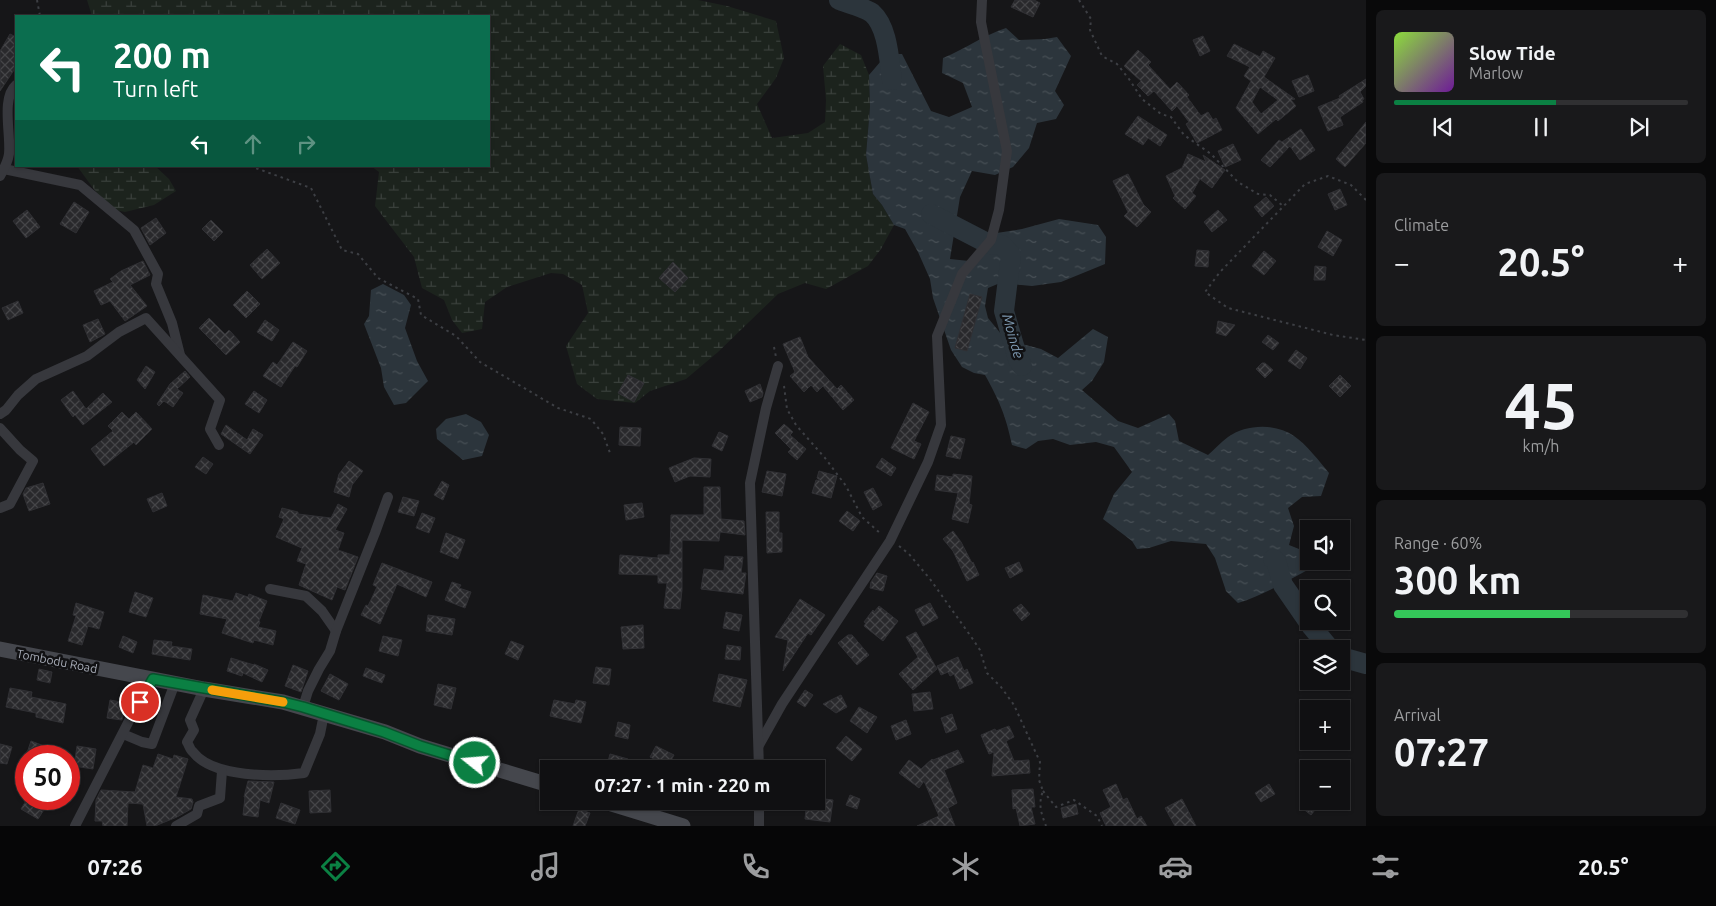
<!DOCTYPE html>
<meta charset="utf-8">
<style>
:root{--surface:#101012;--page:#19191b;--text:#f1f3f6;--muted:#9c9d9f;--line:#303032;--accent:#0b8043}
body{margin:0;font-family:Ubuntu,sans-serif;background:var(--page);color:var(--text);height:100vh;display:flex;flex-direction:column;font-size:19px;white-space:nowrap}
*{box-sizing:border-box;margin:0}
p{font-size:16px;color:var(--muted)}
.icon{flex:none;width:28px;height:28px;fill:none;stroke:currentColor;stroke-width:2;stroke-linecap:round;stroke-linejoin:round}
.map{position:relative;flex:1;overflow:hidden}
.drawer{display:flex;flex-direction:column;gap:10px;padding:10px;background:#09090a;width:350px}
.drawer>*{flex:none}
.hud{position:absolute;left:15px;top:15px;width:475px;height:152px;border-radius:0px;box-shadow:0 1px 4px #0004,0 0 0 1px var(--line);background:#0b6e4f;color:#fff;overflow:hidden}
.fabs{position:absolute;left:1300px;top:520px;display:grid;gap:10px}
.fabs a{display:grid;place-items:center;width:50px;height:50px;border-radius:0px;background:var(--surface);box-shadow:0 1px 4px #0004,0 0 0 1px var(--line);font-size:25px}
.speed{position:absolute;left:15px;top:745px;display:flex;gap:10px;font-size:25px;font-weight:700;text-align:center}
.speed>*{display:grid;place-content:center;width:65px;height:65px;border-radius:50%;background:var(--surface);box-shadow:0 1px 4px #0004,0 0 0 1px var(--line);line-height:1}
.speed .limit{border:8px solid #d22;background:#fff;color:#111}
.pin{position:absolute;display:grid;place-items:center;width:42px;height:42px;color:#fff;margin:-21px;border:2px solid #fff;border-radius:50%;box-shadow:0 1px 5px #0007}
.me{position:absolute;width:55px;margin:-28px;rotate:287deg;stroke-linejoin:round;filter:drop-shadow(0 0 4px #0008)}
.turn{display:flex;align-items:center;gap:18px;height:105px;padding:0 15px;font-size:22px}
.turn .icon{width:65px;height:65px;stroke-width:2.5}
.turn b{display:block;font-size:35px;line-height:42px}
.lanes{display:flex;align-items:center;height:48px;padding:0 15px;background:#0003;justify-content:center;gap:25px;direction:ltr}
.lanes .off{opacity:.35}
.big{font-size:38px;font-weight:700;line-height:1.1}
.drawer .card{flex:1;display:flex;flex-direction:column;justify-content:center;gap:8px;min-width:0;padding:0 18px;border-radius:8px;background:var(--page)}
.drawer .dial{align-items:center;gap:0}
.dial b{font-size:65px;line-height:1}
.song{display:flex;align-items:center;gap:15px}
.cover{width:60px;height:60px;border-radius:8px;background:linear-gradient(135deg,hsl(90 70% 55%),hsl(280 70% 35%))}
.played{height:5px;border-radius:2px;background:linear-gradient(90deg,var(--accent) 55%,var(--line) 55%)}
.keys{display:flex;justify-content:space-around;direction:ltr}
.heat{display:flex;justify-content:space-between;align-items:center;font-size:28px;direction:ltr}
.charge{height:8px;border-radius:4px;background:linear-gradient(90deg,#34c759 60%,var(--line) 0)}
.trip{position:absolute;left:540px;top:760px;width:285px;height:50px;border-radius:0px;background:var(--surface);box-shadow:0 1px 4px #0004,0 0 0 1px var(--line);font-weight:700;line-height:50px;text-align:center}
.menu{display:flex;height:80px;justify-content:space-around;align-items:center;background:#060607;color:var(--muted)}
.menu .icon{width:35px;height:35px}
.menu .selected{color:var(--accent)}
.menu b{font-size:22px;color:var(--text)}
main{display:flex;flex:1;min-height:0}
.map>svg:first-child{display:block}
.wetland{fill:url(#wetland-marsh)}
.water{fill:url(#water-ripples)}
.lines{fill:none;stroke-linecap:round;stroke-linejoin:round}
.river{stroke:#2c353c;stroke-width:20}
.building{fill:url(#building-cross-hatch);stroke:#303034;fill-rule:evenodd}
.path{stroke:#3d3f44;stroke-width:2;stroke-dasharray:2.5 4;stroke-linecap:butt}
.street{stroke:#37383d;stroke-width:10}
.secondary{stroke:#45474d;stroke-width:15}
.route-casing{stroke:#07532c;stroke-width:12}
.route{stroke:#0b8043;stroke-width:9}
.slow{stroke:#f59e0b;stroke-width:9}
.labels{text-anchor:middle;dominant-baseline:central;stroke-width:5;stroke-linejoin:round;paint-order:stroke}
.street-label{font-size:12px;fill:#a8adb8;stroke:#111113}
.water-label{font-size:14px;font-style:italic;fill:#7f9bb3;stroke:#111113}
</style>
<main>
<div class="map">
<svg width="1366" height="826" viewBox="0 0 1366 826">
<defs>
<pattern id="wetland-marsh" width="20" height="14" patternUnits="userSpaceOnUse" patternTransform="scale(1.25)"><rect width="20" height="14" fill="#1c231d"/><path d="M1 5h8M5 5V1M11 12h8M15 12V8" fill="none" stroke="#3a403c"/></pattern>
<pattern id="water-ripples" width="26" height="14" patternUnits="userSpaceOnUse" patternTransform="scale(1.25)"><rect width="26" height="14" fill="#2c353c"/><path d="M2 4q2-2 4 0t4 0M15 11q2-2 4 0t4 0" fill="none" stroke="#485056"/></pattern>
<pattern id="building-cross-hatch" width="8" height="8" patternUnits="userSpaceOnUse" patternTransform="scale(1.25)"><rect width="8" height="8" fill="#29292c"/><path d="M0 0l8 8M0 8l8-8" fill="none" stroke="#454548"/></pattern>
</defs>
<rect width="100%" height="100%" fill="#161618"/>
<g class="wetland">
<polygon points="87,0 698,0 727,6 776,21 784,58 776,78 757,104 772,138 808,133 825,122 826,100 823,66 840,44 861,55 869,75 870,107 866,155 873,194 882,205 894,225 881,249 868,266 826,289 805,283 778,294 718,352 686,379 650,391 635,403 597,399 577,384 566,346 588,313 582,285 563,274 551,273 507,287 485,302 482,329 462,333 452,320 444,300 422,288 414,257 375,206 379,172 371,166 489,166 489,16 92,16"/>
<polygon points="77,166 155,166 169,179 176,191 154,205 125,212 111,209 93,188"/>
</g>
<g class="water">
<path d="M1006 28 1019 40 1045 39 1057 37 1071 56 1055 91 1064 105 1056 119 1037 123 1029 148 1013 167 995 175 972 171 960 197 950 259 969 261 990 234 1022 229 1059 219 1098 225 1106 237 1105 264 1061 282 1032 286 1000 283 988 288 985 306 988 318 1006 340 1041 349 1058 358 1093 329 1108 337 1104 362 1092 381 1082 390 1118 421 1138 428 1169 414 1175 421 1179 441 1208 455C1214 450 1221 442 1228 437 1246 424 1276 423 1294 436 1306 444 1320 462 1329 473L1321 496 1302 497 1288 508 1294 526 1289 545 1304 551H1309V561L1323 562C1295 576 1267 594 1238 603L1226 591 1215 558 1206 544 1171 541 1149 548 1137 549 1132 541 1103 519 1114 494 1132 472 1114 447 1096 442 1070 445 1053 439 1038 441 1026 449 1012 445C1006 416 999 400 985 375L974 373 962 367 951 350 933 298 930 279 918 252 905 229 894 225 882 205 873 194 866 155 870 107 869 75 887 54H902L931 111 949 117 972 107 963 83 942 73 943 58C965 49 984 35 1006 28Z"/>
<polygon points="383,284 404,295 411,305 405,328 417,361 428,381 406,403 394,405 384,387 381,368 364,324 369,316 371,290"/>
<polygon points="466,414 481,422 489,435 482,456 463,460 437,439 436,429 446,419"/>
</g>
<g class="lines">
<g class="river">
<path d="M839 0C847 3 865 8 872 13 888 27 889 60 892 80"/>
<polyline points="931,214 989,244 1002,245 1011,255 1004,311 1018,359 1022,366"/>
<polyline points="1273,559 1276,561 1283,585 1312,627 1330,649"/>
<polyline points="1341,657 1366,664"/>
</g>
</g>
<g class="building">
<polygon points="1015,0 1034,0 1040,3 1033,17 1011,7"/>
<polygon points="10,34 16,37 16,67 0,91 0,51"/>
<polygon points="1203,36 1210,51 1200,56 1193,40"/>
<path d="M1234 44 1260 57 1263 51 1275 58 1264 77 1295 99 1291 100 1296 106 1278 121 1276 119 1258 134 1236 108 1251 81 1244 76 1250 67 1227 56ZM1260 87 1278 100 1261 114 1252 102Z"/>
<polygon points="1138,50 1151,62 1148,65 1170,89 1177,82 1189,95 1187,97 1201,116 1208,112 1213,120 1216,118 1222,130 1197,143 1186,124 1189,122 1177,106 1172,111 1154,91 1148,96 1137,85 1141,81 1124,66"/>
<polygon points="1308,75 1314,91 1299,97 1292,81"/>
<polygon points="1366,79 1366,86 1360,92 1364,99 1362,100 1363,102 1340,117 1343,125 1328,131 1318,107 1340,98 1339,96"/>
<polygon points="1138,116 1167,135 1160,146 1148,138 1143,145 1125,134"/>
<polygon points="1366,122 1366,143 1345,167 1336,159"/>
<polygon points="1301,129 1315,150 1300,160 1290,146 1270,167 1261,160 1279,140 1282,142"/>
<polygon points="1233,144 1241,160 1225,167 1218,151"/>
<polygon points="1188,154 1206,162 1203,155 1225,170 1212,188 1200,179 1192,193 1196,196 1185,209 1173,198 1175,196 1166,176 1182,168"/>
<polygon points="1128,174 1143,204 1151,212 1137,227 1124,216 1128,212 1113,181"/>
<polygon points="1340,189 1347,205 1335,210 1328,194"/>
<polygon points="1266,197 1274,206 1262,217 1254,207"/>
<polygon points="74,202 89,212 76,233 60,224"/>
<polygon points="27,210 40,227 26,238 13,221"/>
<polygon points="1218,210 1227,220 1212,232 1204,222"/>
<polygon points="156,218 166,233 150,245 141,228"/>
<polygon points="211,220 223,232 214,241 202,229"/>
<polygon points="1327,231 1342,240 1333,256 1318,247"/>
<polygon points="267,249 280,263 262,279 250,265"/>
<polygon points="1197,250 1209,251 1208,267 1195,266"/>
<polygon points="1264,251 1276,261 1264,275 1252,266"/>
<polygon points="143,261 150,275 130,285 147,306 125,321 110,301 101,305 94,291 113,282 110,279 121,271"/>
<polygon points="673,262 688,278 675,292 659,278"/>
<polygon points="1315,266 1326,267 1325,280 1314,280"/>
<polygon points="247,291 260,304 246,318 233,305"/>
<polygon points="970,294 982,297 967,351 955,348"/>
<polygon points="18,301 23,313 8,320 2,308"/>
<polygon points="209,318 225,334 229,330 240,342 226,355 199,328"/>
<polygon points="98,319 105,334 90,342 83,325"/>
<polygon points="265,320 279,330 272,341 257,332"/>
<polygon points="1218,321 1235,325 1226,336 1216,333"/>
<polygon points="1268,335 1279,343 1273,350 1262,342"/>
<polygon points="800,337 808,357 837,389 841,385 854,400 843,410 823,386 817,392 811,385 804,392 790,376 795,372 783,344"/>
<polygon points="293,342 307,351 297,367 295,366 281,387 263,376 273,362 277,365"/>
<polygon points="1296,350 1307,358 1300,369 1288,361"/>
<polygon points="1262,363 1265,363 1273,370 1265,378 1256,369"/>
<polygon points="146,366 155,372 145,389 137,380"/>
<polygon points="185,371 190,377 177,389 183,393 173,407 164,401 159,406 157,404 170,384"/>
<polygon points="628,375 644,383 634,402 618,393"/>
<polygon points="1340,375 1351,386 1340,397 1329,386"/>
<polygon points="760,384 763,393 762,397 750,402 745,391"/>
<polygon points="73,391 86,409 103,393 112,402 83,425 75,415 73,417 61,400"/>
<polygon points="254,391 267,400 259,413 245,404"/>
<polygon points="913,403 929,412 914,441 921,444 914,459 891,448"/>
<polygon points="122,412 129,419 136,412 152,429 136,445 134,442 104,466 91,449 113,431 108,426"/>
<polygon points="784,424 793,432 790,435 806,449 797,460 788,452 791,449 775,433"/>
<polygon points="226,425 247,440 253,429 263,435 250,454 221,434"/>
<polygon points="620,427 641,428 640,446 619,445"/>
<polygon points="719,432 728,436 722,451 712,446"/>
<polygon points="951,436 965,439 960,459 946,456"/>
<polygon points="203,457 213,464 206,474 195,467"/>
<polygon points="694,458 711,459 710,477 690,476 675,482 669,468"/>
<polygon points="882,458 896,468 891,476 876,467"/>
<polygon points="349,461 363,471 352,485 349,497 334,492 339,474"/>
<polygon points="767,471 786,474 782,496 762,492"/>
<polygon points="819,471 837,476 831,498 812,493 816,480 821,481 817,478"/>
<polygon points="953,474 972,476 969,504 972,505 968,523 952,519 958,493 935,490 937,475 953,477"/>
<polygon points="442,481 449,485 443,500 434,495"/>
<polygon points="43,483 50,504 29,511 23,494 26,488"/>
<polygon points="704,487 720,487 721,519 744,521 745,535 720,532 719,541 682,540 682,590 680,609 664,608 667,583 658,583 658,575 619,574 620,555 658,558 658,555 670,555 671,515 704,515"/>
<polygon points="873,488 882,505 873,510 864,492"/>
<polygon points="162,493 167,506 153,512 147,499"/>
<polygon points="403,497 419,501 414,516 398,512"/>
<polygon points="642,503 644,517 626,520 624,505"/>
<polygon points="338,504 347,509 335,530 344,533 338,550 358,557 345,590 337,587 332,600 299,585 306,564 297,561 302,548 276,537 284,519 279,517 282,508 298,512 298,514 331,518"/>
<polygon points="847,511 860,521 853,531 839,521"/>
<polygon points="766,512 779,512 779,533 782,533 782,552 767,553"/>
<polygon points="422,513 435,518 429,533 416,528"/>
<polygon points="953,531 961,542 972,563 973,562 979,575 967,581 953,551 943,539"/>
<polygon points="446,533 465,540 458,559 440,552"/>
<polygon points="725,556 743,557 741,573 746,573 743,594 701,589 704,569 724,571"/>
<polygon points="1019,562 1023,571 1010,578 1005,568"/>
<polygon points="382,563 432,582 426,597 397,584 380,624 361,615 366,605 368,606 377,587 373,585"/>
<polygon points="877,573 887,576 883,591 870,588 871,582"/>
<polygon points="452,582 461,585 459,588 471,592 465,608 445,600"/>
<polygon points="135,592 153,598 146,617 129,612"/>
<polygon points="236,593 248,597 249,594 267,601 259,621 260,622 258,627 276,631 273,645 254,640 253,643 222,633 227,619 200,614 203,595 233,601"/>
<polygon points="800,599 825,615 811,635 808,633 783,671 788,640 775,637"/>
<polygon points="76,603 104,612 99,629 88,626 82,645 68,641 76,616 73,615"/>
<polygon points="930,603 938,618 923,626 915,610"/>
<polygon points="1021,604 1030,614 1022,621 1013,610"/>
<polygon points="879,606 898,621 883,641 864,626 866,623 864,622 873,610 874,612"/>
<polygon points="726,612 742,615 739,631 723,628"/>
<polygon points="428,615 455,619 452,635 426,631"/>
<polygon points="643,625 644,648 623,649 621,627"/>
<polygon points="916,632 937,669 913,690 899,674 918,657 906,637"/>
<polygon points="848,635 852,635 869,655 857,665 838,643"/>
<polygon points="123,636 137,642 133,653 119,647"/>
<polygon points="383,636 402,640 398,656 379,651"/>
<polygon points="154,640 172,642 171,646 192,649 190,660 152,654"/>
<polygon points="511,641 524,646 518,660 505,654"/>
<polygon points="727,645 741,647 740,660 725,659"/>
<polygon points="958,657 964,671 967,669 973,683 960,689 954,674 950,676 948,672 941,675 937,666"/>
<polygon points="231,658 254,665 254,664 268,670 262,682 243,673 242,676 227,671"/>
<polygon points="293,665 308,671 301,692 285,686"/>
<polygon points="596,667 611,669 609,685 593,683"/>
<polygon points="366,668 385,675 382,683 363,676"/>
<polygon points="39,669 52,672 50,683 37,680"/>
<polygon points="330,674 348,684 339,700 321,691"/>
<polygon points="719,674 747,680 740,707 713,701"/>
<polygon points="438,684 456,688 451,709 434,705"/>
<polygon points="10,688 32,692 31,697 66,704 63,723 36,717 36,713 6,707"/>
<polygon points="805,690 813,695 805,707 797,702"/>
<polygon points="930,692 933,709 914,711 912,694"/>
<polygon points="841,695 847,707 836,713 823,704"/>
<polygon points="110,700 126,703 122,720 107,718"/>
<polygon points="554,700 575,704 576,700 586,702 581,723 550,716"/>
<polygon points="859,707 877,717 867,733 850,721"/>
<polygon points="952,714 957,729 946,733 941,718"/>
<polygon points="906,720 911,734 896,740 891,726"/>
<polygon points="618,722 630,725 628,739 615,736"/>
<polygon points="1009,726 1014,737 1006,741 1014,761 1029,760 1030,773 992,776 994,752 989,754 981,735 995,729 996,731"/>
<polygon points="846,736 862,749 852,761 836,748"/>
<polygon points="31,741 52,749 49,756 26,756"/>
<polygon points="0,744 12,747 7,764 0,763"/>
<polygon points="77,746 96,749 93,769 74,766"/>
<polygon points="656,746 674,755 668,766 650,757"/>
<polygon points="958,750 964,762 944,770 957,803 948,808 955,826 917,826 939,816 924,781 919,788 899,773 909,760 921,769 932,759 933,760"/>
<polygon points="158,754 173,759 174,755 188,759 176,797 192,799 193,802 191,809 177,817 155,826 147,826 143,804 128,803 127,826 103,826 102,821 95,821 96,800 101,790 135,792 143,765 153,768"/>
<polygon points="610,754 628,759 626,769 606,769"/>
<polygon points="248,781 274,782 269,803 260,800 258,817 243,815 245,797 244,797"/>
<polygon points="1116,784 1123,800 1127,798 1137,819 1141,816 1147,826 1106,826 1100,813 1111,807 1103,790"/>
<polygon points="1269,784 1275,794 1261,802 1255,793"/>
<polygon points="1033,789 1035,807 1031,807 1035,824 1020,826 1016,808 1013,809 1012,790"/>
<polygon points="330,790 331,812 310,813 309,791"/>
<polygon points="850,795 860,799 857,809 846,805"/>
<polygon points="816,798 833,800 830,822 805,819 806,810 802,809 803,801 816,801"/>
<polygon points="27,799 37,799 47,805 38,819 21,809"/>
<polygon points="1182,799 1196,826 1175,826 1165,808"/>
<polygon points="1307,801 1322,801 1311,815 1302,808"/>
<polygon points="281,803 300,810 295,824 276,818"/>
<polygon points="1076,804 1078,814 1063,818 1061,808"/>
<polygon points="579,809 590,813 585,826 573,826"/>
</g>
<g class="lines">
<g class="path">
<polyline points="37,0 40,16"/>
<polyline points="1079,0 1091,19 1090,30 1102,56 1117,64 1129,79 1142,99 1161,114 1171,117 1184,135 1211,154 1238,182 1258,194 1270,195 1283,206"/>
<polyline points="250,166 311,188 342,250 358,254 378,278 418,299 421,315 456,336 480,362 558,408 591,419 603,434 610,453"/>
<polyline points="1366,200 1351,185 1328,176 1305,184 1220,272 1205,292 1228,308 1333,335 1366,340"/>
<polyline points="774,347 776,357"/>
<polyline points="784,386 787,409 796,425 825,458 846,486 862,517 881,534"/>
<path d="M899 546 909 554 930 579 972 638 980 650 987 673 1001 687 1014 705 1040 762 1039 780 1043 791C1038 804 1041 813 1046 826"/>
<polyline points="1043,791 1056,807 1074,800 1097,816 1102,826"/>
</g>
<g class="street">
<polyline points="4,169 80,185 134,230 158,274 156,284 172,323 180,355"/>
<path d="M0 176C4 169 8 161 9 154 11 134 1 98 16 85"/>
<polyline points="0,414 6,410 18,395 36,379 87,356 119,332 146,318 220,400 210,429 219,445"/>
<polyline points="0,428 20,450 33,461 10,504 0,508"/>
<polyline points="270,589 306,596 322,611 336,631"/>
<path d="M204 689 190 720 194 730 187 742C189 745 190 750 193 752 213 778 275 777 304 773L320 734 324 714"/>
<polyline points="303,707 308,691 319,669 330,651 336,631 375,533 388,497"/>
<polyline points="123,734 142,742 152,744 175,683"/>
<polyline points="759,745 782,704 890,541 928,462 941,425 937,336 962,274 991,240 999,210 1007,151 981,22 982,0"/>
<polyline points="759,769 750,483 766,408 778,366"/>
<polyline points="759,801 759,826"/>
<polyline points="75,826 133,713 153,679"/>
<polyline points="176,826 197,814 199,806 220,798 222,771"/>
</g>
<g class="secondary">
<polyline points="0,649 204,689 283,702 385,732 420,746 549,785"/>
<polyline points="602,801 683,826"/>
</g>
</g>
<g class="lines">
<defs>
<polyline id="route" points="140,702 153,679 283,702 303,707 384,732 420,746 475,763"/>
</defs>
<use href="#route" class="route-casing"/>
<use href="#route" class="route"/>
<polyline class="slow" points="212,690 283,702"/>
</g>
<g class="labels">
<g class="street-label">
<text transform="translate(57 661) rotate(11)">Tombodu Road</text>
</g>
<g class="water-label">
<text transform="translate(1013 336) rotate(74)">Moinde</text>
</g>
</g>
</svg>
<div class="fabs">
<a><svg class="icon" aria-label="sound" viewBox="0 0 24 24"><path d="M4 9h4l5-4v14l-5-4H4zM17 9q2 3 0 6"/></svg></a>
<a><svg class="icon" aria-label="search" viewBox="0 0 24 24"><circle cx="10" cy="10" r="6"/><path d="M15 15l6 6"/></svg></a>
<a><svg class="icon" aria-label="layers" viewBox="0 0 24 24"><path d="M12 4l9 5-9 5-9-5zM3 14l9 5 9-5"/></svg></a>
<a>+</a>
<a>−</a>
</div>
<div class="speed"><div class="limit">50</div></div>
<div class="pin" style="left:140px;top:702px;background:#d93025"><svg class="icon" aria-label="arrive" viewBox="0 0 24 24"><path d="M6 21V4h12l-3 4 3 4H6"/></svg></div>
<svg class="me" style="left:475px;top:763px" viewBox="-20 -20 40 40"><circle r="17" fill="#0b8043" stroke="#fff" stroke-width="3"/><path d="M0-11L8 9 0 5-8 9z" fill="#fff"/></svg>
<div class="trip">07:27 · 1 min · 220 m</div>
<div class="hud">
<div class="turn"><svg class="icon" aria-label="left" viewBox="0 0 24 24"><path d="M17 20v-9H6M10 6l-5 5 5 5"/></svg><div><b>200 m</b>Turn left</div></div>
<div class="lanes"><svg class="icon" aria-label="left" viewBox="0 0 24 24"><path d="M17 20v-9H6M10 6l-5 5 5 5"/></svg><svg class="icon off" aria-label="ahead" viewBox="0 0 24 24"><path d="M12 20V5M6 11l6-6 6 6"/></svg><svg class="icon off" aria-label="right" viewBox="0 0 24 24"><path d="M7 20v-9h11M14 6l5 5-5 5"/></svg></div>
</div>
</div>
<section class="drawer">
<div class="card">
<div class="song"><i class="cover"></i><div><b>Slow Tide</b><p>Marlow</p></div></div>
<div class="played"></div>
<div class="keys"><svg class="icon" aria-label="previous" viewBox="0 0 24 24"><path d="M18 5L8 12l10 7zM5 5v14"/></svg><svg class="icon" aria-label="pause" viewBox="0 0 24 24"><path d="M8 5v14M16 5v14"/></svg><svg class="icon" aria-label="next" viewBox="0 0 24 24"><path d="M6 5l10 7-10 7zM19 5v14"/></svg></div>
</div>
<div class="card"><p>Climate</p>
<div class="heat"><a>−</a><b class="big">20.5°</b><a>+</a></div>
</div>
<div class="card dial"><b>45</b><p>km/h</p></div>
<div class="card"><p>Range · 60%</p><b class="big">300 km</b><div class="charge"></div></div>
<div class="card"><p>Arrival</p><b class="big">07:27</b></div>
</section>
</main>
<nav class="menu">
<b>07:26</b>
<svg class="icon selected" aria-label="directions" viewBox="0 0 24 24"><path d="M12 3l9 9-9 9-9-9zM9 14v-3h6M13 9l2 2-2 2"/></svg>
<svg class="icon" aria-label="music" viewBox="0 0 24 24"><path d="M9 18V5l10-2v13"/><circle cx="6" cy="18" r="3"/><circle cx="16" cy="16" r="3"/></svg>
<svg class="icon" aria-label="phone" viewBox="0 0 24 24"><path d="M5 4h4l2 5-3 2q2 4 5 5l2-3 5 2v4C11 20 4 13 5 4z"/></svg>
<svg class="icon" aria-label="climate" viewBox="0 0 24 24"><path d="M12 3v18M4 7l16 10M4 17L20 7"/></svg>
<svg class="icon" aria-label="car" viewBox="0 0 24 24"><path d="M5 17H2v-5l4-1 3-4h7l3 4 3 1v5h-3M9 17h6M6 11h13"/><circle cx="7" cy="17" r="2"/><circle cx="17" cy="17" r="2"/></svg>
<svg class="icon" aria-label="filters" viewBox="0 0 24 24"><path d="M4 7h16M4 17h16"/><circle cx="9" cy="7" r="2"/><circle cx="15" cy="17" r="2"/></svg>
<b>20.5°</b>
</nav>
